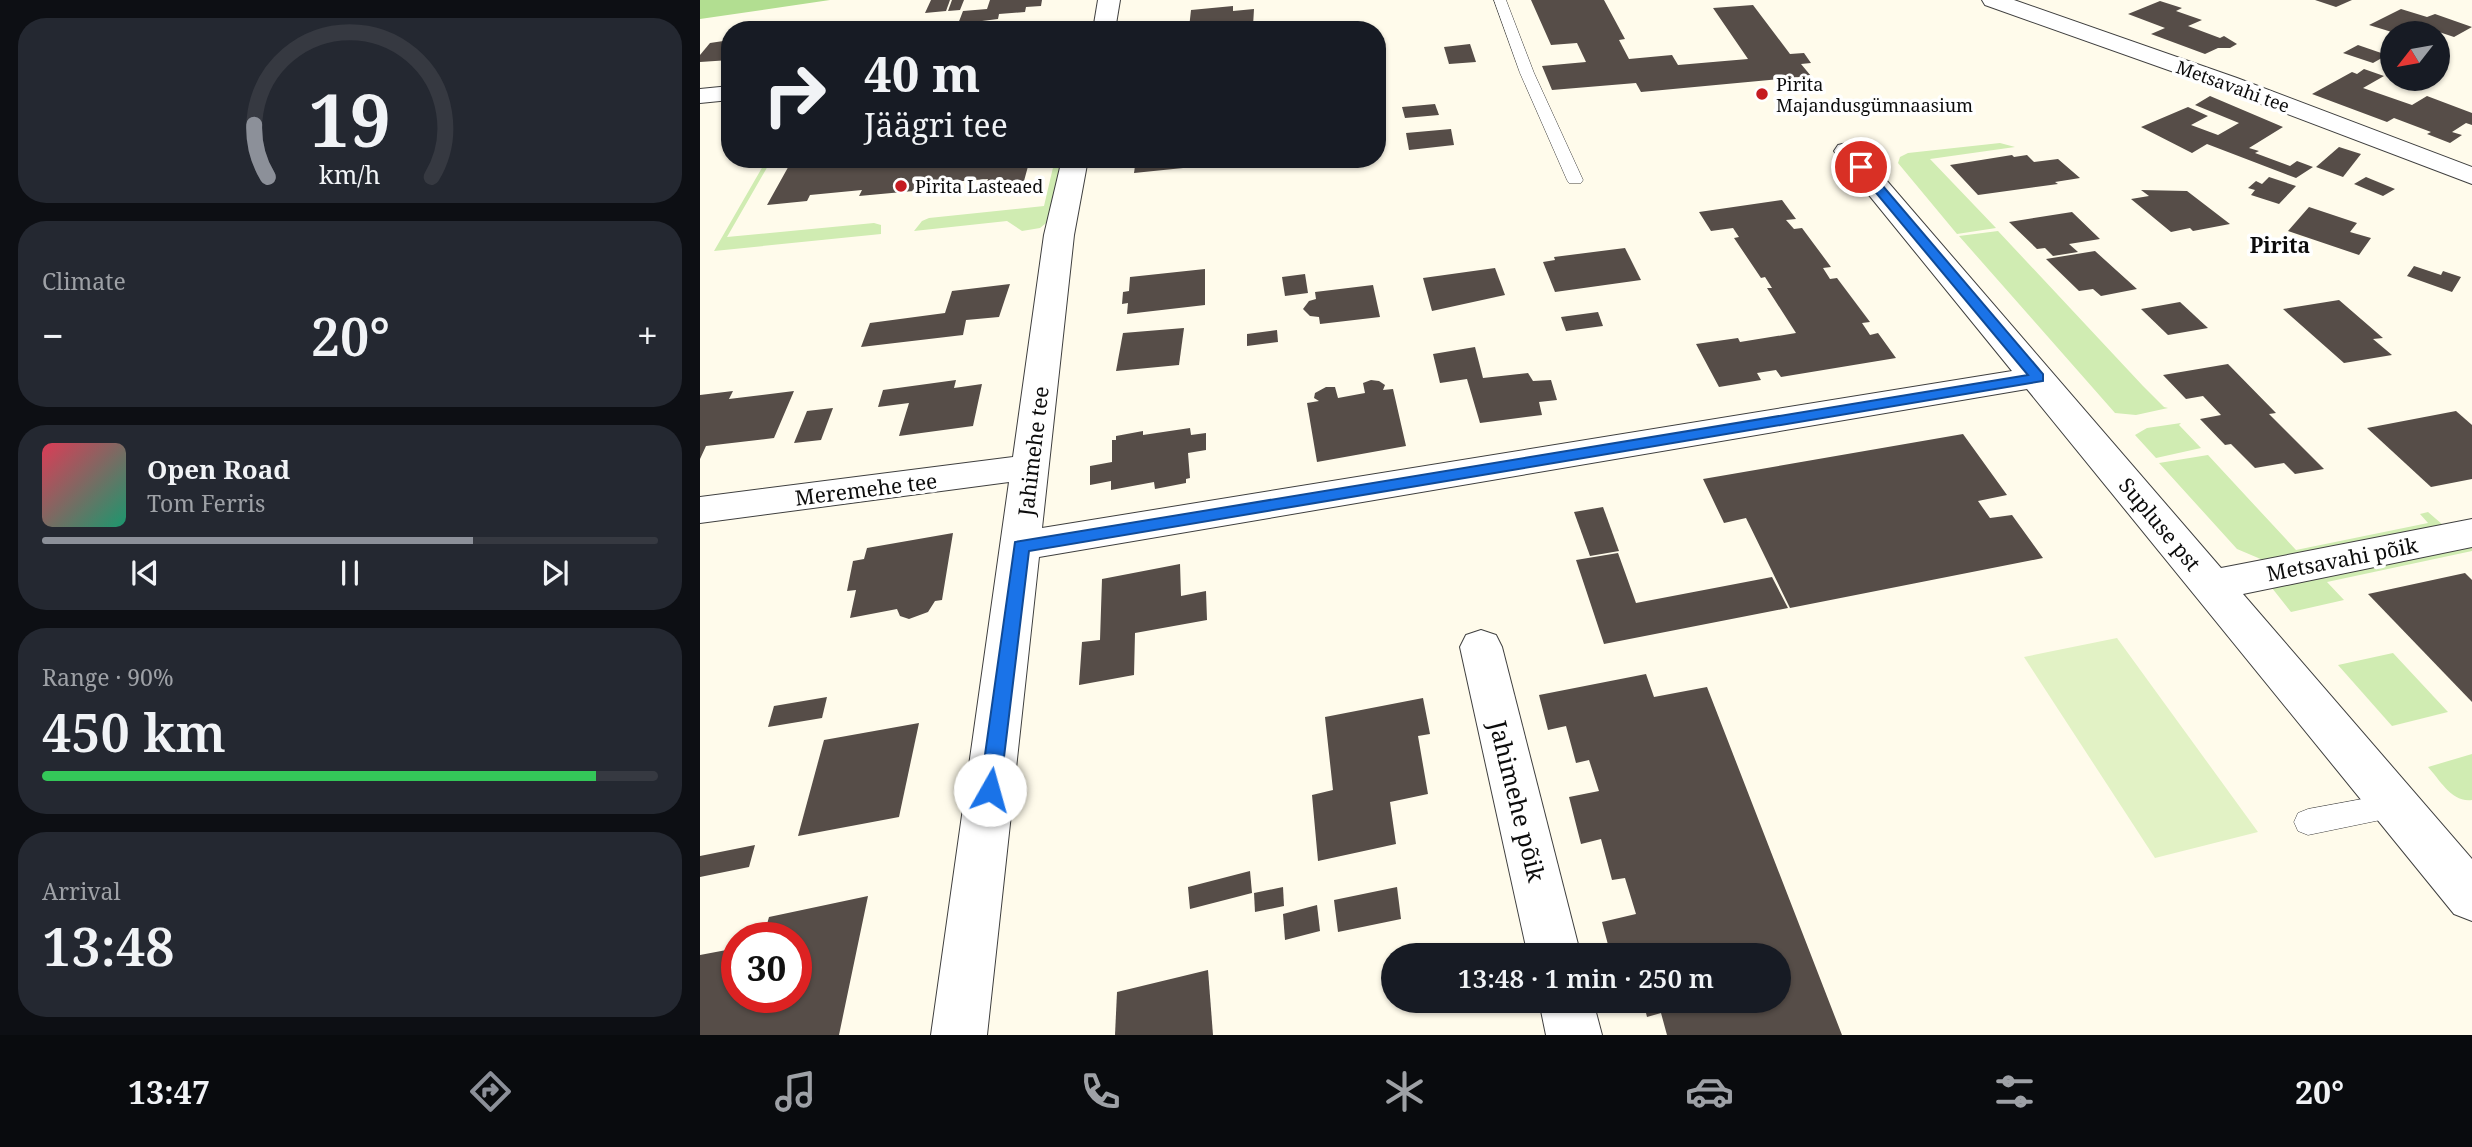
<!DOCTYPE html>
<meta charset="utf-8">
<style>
:root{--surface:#171b24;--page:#242831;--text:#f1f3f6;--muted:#9ea1a6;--line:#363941;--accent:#8c9099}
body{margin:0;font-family:"Noto Serif",serif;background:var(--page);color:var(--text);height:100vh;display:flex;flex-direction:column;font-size:26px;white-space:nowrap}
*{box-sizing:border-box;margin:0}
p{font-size:23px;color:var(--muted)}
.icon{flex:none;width:38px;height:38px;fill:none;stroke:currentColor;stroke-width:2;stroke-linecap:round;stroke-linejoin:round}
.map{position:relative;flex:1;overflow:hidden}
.side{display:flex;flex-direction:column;gap:18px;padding:18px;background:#0d0f14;width:700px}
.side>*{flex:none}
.banner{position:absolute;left:21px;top:21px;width:665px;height:147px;border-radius:28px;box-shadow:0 2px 5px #0004;background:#171b24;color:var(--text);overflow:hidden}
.needle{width:46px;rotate:239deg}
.fabs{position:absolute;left:1680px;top:21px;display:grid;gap:14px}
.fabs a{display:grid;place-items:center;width:70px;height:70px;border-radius:50%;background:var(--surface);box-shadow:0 2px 5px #0004;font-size:35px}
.speed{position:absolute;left:21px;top:922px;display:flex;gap:14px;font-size:35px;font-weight:700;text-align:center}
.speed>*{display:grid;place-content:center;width:91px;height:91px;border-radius:50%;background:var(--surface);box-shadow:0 2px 5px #0004;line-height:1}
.speed .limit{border:10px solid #d22;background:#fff;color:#111}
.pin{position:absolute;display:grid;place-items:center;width:60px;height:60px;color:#fff;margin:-30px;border:4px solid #fff;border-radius:50%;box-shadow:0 2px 7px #0007}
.me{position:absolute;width:77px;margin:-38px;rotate:7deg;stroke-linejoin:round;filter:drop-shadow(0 0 5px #0008)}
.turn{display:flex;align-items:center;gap:24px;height:147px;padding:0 28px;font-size:32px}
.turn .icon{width:91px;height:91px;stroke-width:2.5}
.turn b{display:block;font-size:49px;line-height:60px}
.big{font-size:52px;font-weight:600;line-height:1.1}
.side .card{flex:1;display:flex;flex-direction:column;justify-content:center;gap:10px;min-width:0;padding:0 24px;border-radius:28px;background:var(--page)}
.side .dial{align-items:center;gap:0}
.dial svg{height:182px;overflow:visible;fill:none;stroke:var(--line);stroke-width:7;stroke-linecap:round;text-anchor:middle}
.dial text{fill:var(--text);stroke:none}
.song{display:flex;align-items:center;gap:21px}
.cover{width:84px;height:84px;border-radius:10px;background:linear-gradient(135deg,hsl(350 70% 55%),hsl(160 70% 35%))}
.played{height:7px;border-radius:4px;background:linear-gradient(90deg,var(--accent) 70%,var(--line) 70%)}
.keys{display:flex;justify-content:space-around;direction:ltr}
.heat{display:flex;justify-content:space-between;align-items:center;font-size:38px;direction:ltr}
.charge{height:10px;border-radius:5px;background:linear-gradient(90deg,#34c759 90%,var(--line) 0)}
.trip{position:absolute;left:681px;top:943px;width:410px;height:70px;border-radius:35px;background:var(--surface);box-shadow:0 2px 5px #0004;font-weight:600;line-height:70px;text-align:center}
.tab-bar{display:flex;height:112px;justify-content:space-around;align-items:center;background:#090b0e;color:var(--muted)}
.tab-bar .icon{width:49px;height:49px}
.tab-bar .on{color:var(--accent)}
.tab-bar b{font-size:32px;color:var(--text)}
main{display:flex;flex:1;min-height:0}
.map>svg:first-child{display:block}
.green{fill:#d0ecb2}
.forest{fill:#b2de91}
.pitch{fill:#e2f2c5}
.building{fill:#564d48}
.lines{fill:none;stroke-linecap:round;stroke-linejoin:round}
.lane-casing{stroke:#3f3f3f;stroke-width:1}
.street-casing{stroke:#3f3f3f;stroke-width:2}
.lane{fill:#fff;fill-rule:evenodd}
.street{fill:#fff;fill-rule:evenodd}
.route{fill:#1a73e8;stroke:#114b97;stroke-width:2}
.poi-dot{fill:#c51b21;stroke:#fff;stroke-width:2.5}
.labels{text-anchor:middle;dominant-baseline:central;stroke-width:7;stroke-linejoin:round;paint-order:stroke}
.far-poi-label{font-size:18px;fill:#0c0c0c;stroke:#fff;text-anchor:start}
.far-street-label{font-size:18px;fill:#0c0c0c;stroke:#fff}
.far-quarter-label{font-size:21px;font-weight:bold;fill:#0c0c0c;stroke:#fff}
.street-label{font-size:21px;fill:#0c0c0c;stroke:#fff}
.near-street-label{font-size:24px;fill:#0c0c0c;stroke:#fff}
</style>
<main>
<section class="side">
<div class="card dial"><svg viewBox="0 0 100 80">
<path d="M14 69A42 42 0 1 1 86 69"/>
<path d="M14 69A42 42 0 0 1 8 46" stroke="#8c9099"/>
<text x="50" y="56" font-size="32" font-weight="700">19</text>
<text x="50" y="72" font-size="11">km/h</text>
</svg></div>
<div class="card"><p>Climate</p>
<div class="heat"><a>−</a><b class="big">20°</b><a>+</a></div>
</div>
<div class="card">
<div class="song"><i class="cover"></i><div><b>Open Road</b><p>Tom Ferris</p></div></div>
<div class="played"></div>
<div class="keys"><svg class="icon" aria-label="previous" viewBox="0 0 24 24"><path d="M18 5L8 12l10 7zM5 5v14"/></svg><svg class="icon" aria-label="pause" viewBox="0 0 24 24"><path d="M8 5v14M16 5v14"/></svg><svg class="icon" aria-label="next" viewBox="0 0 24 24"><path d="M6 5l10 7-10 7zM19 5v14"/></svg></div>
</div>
<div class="card"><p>Range · 90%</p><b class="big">450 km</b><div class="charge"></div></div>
<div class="card"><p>Arrival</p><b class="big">13:48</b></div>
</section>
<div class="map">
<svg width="1772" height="1035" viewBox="0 0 1772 1035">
<rect width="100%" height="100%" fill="#fffbeb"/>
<g class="green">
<polygon points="1300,143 1315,147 1230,159 1296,228 1257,234 1198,163 1200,157 1208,153"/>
<polygon points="67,159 72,159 27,237 174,223 181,225 181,234 14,251"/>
<polygon points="355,159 367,159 351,219 340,228 322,231 307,221 214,231 222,221 229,218 344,206"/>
<polygon points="1298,231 1443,386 1464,407 1468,408 1436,415 1415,413 1259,236"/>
<polygon points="1481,423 1479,425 1501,448 1456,458 1435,435 1447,428"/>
<polygon points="1508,455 1596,550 1728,523 1720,514 1728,512 1743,525 1563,560 1537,549 1459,463"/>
<polygon points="1772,545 1772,551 1627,582 1644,600 1591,612 1572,588"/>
<polygon points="1693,653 1748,712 1692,726 1638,665"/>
<path d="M1772 754V800C1752 803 1740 780 1728 767Z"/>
</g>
<polygon class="forest" points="0,0 130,0 0,19"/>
<polygon class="pitch" points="1417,638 1558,832 1455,858 1324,657"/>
<g class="building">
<polygon points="231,0 250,0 246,11 225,13"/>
<polygon points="252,0 264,0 260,10 248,11"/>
<polygon points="290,0 342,0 341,6 326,7 325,12 299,14 298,19 258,24 263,11 287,9"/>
<polygon points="831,0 904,0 925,39 919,40 929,59 972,55 978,65 1048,59 1013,8 1053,5 1090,54 1104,53 1111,63 1101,64 1111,76 941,92 936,83 852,90 842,66 886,62 877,43 851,45"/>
<polygon points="1615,0 1652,0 1636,7"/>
<polygon points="1460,1 1482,8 1476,11 1502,20 1488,26 1520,38 1524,36 1537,44 1530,48 1518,48 1505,54 1451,34 1465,28 1428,14"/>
<polygon points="533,6 533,11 554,9 553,26 538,27 538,30 489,28 491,10"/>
<polygon points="1701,9 1727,17 1735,14 1772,27 1754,37 1718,25 1702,33 1695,33 1669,25"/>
<polygon points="30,40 30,60 0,62 0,55 10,43"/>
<polygon points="770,44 776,62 749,64 744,47"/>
<polygon points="1658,45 1687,55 1673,63 1643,53"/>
<polygon points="1664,69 1684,76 1663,88 1712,105 1727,96 1772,113 1772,125 1766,123 1752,132 1762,135 1750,143 1727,134 1731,132 1694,118 1687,122 1612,94 1652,72 1657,74"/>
<polygon points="1510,96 1583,127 1549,148 1559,151 1555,153 1590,166 1597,161 1613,167 1596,178 1507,144 1492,153 1441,127 1488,107 1508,116 1491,125 1518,135 1539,123 1495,105"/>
<polygon points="735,104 739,115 705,118 702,107"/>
<polygon points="751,129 754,145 709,150 706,133"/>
<polygon points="1639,147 1661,154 1643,177 1616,167"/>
<polygon points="1312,155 1314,157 1327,155 1334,162 1358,159 1380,178 1355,182 1358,184 1278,195 1250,165"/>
<polygon points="128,159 126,165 177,159 330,159 324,181 286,185 288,179 238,183 235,189 159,196 162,190 110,195 107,201 67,205 91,162"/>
<polygon points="436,159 493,159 493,167 434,173"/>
<polygon points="1569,177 1596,186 1579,204 1551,195 1555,190 1548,188 1556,181 1562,184"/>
<polygon points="1666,177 1695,189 1683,196 1654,184"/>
<polygon points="1441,190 1487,191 1530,224 1493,231 1490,228 1471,232 1431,199 1449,196"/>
<polygon points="1082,200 1096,219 1086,220 1094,229 1102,228 1131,267 1123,268 1130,279 1137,278 1170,322 1162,323 1170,335 1178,333 1196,358 1081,377 1076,370 1057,373 1061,380 1019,387 996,344 1038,338 1040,342 1096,333 1067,288 1072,288 1065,277 1061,278 1034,238 1039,237 1033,228 1011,231 999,212"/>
<polygon points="1609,207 1657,223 1650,232 1671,238 1659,255 1588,231"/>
<polygon points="1372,212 1400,239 1369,244 1378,252 1353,256 1345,248 1337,249 1309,222"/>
<polygon points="925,248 941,280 855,292 843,262 855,260 854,257"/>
<polygon points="1395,251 1437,289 1401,296 1393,289 1379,291 1346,259"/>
<polygon points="1714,266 1741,275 1743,271 1761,277 1752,292 1707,276"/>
<polygon points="795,268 805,295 732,311 723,278"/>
<polygon points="505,269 505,305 427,314 428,303 422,304 423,292 429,291 430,277"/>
<polygon points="605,274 608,293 585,296 582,277"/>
<polygon points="310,284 299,317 266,320 263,335 161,347 170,323 245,313 252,291"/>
<polygon points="673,285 680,317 620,324 619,317 610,316 603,309 609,301 616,299 615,292"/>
<polygon points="1639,300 1683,338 1673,339 1692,355 1644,363 1583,309"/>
<polygon points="1480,302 1508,328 1468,335 1441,309"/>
<polygon points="898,312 903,326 866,331 861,317"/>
<polygon points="484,328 479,365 416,371 423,333"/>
<polygon points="577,330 578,342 547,346 547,334"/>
<polygon points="775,347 783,378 828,373 833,381 851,380 857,400 839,402 842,415 780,423 767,379 740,383 733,354"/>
<polygon points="1528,364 1576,413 1569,414 1624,469 1595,474 1584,463 1555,468 1531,444 1525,445 1500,419 1521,415 1503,396 1486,399 1463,375"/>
<polygon points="256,380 254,388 282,384 273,426 199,436 209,403 178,407 183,390"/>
<polygon points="671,380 679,381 685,385 683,390 693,389 706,446 617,462 607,403 619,401 614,398 615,393 626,387 635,387 638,398 665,393 663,383"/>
<polygon points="33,391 29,399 94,391 74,438 6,446 0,459 0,395"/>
<polygon points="133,408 121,440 94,443 107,411"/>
<polygon points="1756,411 1772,425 1772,479 1731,487 1667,428"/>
<polygon points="490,428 491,435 506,433 506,450 488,453 490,478 486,479 486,483 455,489 454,482 411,490 411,481 390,485 390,466 412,462 412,440 416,440 416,436 443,431 443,435"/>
<polygon points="1263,434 1307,495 1278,501 1290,518 1312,515 1343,558 1090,608 1046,518 1024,523 1003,479"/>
<polygon points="903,507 919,551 890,556 874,512"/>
<polygon points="253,533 242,600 235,601 228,612 209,619 200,616 197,609 150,618 156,590 147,591 153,561 164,559 167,548"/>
<polygon points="918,553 936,603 1072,577 1088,608 904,644 876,560"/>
<polygon points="480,564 481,596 506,591 507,620 435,633 434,675 379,685 382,642 400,640 402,579"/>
<polygon points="1765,573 1772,580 1772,702 1668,594"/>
<polygon points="946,674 954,697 1007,687 1142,1035 967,1035 961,1013 947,1017 943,1001 1078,1001 1078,956 911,956 902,922 936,914 925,878 912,880 901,839 881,844 869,797 899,791 889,760 876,763 866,726 848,730 839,695"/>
<polygon points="127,697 122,718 68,727 74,706"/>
<polygon points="723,698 730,734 718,736 728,794 690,802 696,844 618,861 612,795 633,790 625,717"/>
<polygon points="219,723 199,817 98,836 124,740"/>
<polygon points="55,845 49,867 0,877 0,856"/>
<polygon points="550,871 552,893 490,909 488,887"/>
<polygon points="583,887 584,906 555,912 554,893"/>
<polygon points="697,887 701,919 638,932 634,900"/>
<polygon points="168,896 139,1035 0,1035 0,955 37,948 37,998 96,998 96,938 63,938 69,917"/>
<polygon points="617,905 620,931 585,940 583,914"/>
<polygon points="508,970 513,1035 415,1035 417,992"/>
</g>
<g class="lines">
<defs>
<g id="lane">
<polygon points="794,0 806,0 834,73 883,180 881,183 869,183 867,180 820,73"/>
<polygon points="1695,793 1705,796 1709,805 1705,814 1695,817 1608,835 1598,831 1594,822 1598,813 1608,809"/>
</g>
<g id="street">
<polygon points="398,0 420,0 415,30 393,30"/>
<polygon points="1282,0 1314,0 1537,78 1772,167 1772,184 1519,88 1285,5"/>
<polygon points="30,86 30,100 0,103 0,89"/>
<polygon points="1147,143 1156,145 1521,568 1772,519 1772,547 1543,594 1772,859 1772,921 1754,914 1327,389 339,557 287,1035 231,1035 309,482 0,523 0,497 313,457 344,235 362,159 388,159 374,235 342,528 1312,371 1138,157 1134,151 1138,145"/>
<polygon points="781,630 796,635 802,647 881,956 828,956 760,647 766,635"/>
<polygon points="839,1001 893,1001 902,1035 846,1035"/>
</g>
</defs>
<use href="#lane" class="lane-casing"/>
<use href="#street" class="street-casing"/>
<use href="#lane" class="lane"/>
<use href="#street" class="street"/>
</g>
<polygon class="route" points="1157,165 1165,165 1343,374 1343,381 329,551 300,790 297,797 290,799 283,797 280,790 315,542 1328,375 1157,170"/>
<g class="poi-dot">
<circle cx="1062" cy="94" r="7"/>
<circle cx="201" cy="186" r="7"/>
</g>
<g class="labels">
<g class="far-poi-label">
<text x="1076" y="84">Pirita<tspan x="1076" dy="21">Majandusgümnaasium</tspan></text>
<text x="215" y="186">Pirita Lasteaed</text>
</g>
<g class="far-street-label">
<text transform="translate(1533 86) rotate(20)">Metsavahi tee</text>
</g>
<g class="far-quarter-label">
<text x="1580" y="245">Pirita</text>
</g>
<g class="street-label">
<text transform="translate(333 451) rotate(-83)">Jahimehe tee</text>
<text transform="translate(166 489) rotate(-7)">Meremehe tee</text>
<text transform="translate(1460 524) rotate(50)">Supluse pst</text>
<text transform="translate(1642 559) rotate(-11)">Metsavahi põik</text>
</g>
<g class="near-street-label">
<text transform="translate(818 801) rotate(76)">Jahimehe põik</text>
</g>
</g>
</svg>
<div class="fabs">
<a><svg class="needle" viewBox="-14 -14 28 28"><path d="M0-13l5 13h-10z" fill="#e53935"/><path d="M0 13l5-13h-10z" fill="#9ea1a6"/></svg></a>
</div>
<div class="speed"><div class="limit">30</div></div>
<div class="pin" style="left:1161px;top:167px;background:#d93025"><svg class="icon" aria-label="arrive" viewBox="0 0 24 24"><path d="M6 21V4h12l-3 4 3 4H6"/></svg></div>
<svg class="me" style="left:290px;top:790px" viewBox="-20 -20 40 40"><circle r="19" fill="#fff"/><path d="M0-13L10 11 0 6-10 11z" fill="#1a73e8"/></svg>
<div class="trip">13:48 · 1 min · 250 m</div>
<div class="banner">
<div class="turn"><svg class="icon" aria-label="right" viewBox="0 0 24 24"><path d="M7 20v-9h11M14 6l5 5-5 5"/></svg><div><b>40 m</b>Jäägri tee</div></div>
</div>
</div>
</main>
<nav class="tab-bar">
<b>13:47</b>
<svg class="icon on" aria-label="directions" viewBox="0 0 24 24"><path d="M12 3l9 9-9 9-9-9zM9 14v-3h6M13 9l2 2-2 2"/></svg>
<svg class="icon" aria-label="music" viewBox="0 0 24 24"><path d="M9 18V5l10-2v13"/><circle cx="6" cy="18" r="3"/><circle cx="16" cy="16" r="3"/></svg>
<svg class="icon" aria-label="phone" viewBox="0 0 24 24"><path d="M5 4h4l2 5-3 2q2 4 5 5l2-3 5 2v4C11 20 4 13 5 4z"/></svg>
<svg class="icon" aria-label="climate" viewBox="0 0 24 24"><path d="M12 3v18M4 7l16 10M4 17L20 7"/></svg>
<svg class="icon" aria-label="car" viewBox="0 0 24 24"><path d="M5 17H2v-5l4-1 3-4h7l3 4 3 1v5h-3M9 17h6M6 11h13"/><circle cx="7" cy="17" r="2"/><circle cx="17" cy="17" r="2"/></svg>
<svg class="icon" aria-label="filters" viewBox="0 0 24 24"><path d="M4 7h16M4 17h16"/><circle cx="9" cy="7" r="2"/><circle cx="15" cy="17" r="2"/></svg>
<b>20°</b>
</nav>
